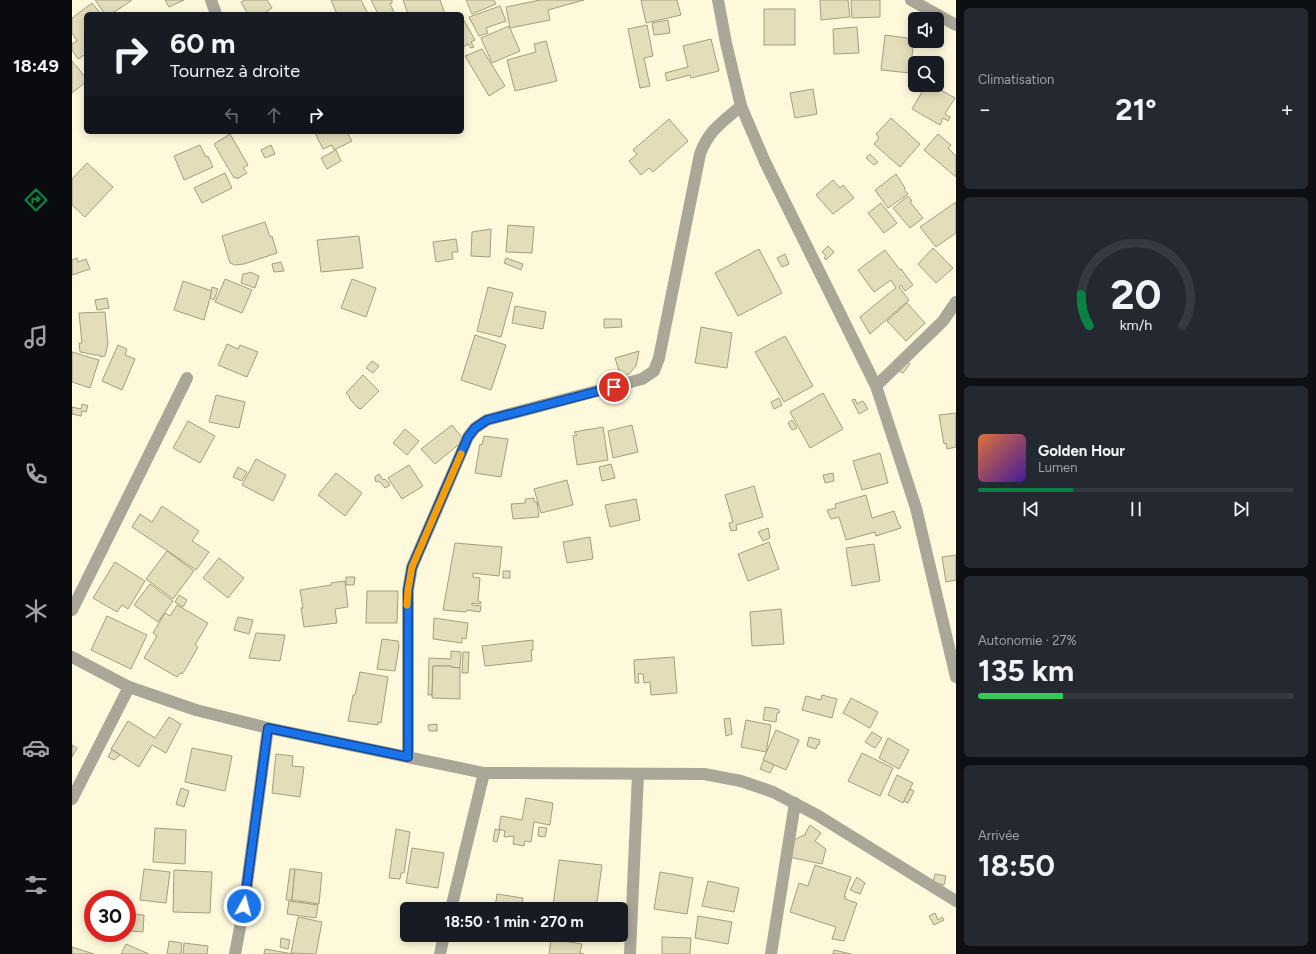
<!DOCTYPE html>
<html lang="fr">
<meta charset="utf-8">
<style>
:root{--surface:#171b24;--page:#242831;--text:#f1f3f6;--muted:#9ea1a6;--line:#363941;--accent:#0b8043}
body{margin:0;font-family:Figtree,sans-serif;background:var(--page);color:var(--text);height:100vh;display:flex;flex-direction:column;font-size:15px;white-space:nowrap}
*{box-sizing:border-box;margin:0}
p{font-size:13px;color:var(--muted)}
.icon{flex:none;width:22px;height:22px;fill:none;stroke:currentColor;stroke-width:2;stroke-linecap:round;stroke-linejoin:round}
.map{position:relative;flex:1;overflow:hidden}
.details{display:flex;flex-direction:column;gap:8px;padding:8px;background:#0d0f14;width:360px}
.details>*{flex:none}
.banner{position:absolute;left:12px;top:12px;width:380px;height:122px;border-radius:6px;box-shadow:0 2px 10px #0003;background:#171b24;color:var(--text);overflow:hidden}
.fabs{position:absolute;left:836px;top:12px;display:grid;gap:8px}
.fabs a{display:grid;place-items:center;width:36px;height:36px;border-radius:6px;background:var(--surface);box-shadow:0 2px 10px #0003;font-size:20px}
.speed{position:absolute;left:12px;top:890px;display:flex;gap:8px;font-size:20px;font-weight:700;text-align:center}
.speed>*{display:grid;place-content:center;width:52px;height:52px;border-radius:50%;background:var(--surface);box-shadow:0 2px 10px #0003;line-height:1}
.speed .limit{border:6px solid #d22;background:#fff;color:#111}
.pin{position:absolute;display:grid;place-items:center;width:34px;height:34px;color:#fff;margin:-17px;border:2px solid #fff;border-radius:50%;box-shadow:0 1px 4px #0007}
.me{position:absolute;width:44px;margin:-22px;rotate:7deg;stroke-linejoin:round;filter:drop-shadow(0 0 3px #0008)}
.turn{display:flex;align-items:center;gap:14px;height:84px;padding:0 20px;font-size:18px}
.turn .icon{width:52px;height:52px;stroke-width:2.5}
.turn b{display:block;font-size:28px;line-height:34px}
.lanes{display:flex;align-items:center;height:38px;padding:0 20px;background:#0003;justify-content:center;gap:20px;direction:ltr}
.lanes .off{opacity:.35}
.big{font-size:30px;font-weight:700;line-height:1.1}
.details .card{flex:1;display:flex;flex-direction:column;justify-content:center;gap:6px;min-width:0;padding:0 14px;border-radius:6px;background:var(--page)}
.details .dial{align-items:center;gap:0}
.dial svg{height:104px;overflow:visible;fill:none;stroke:var(--line);stroke-width:7;stroke-linecap:round;text-anchor:middle}
.dial text{fill:var(--text);stroke:none}
.song{display:flex;align-items:center;gap:12px}
.cover{width:48px;height:48px;border-radius:6px;background:linear-gradient(135deg,hsl(20 70% 55%),hsl(260 70% 35%))}
.played{height:4px;border-radius:2px;background:linear-gradient(90deg,var(--accent) 30%,var(--line) 30%)}
.keys{display:flex;justify-content:space-around;direction:ltr}
.heat{display:flex;justify-content:space-between;align-items:center;font-size:22px;direction:ltr}
.charge{height:6px;border-radius:3px;background:linear-gradient(90deg,#34c759 27%,var(--line) 0)}
.trip{position:absolute;left:328px;top:902px;width:228px;height:40px;border-radius:6px;background:var(--surface);box-shadow:0 2px 10px #0003;font-weight:700;line-height:40px;text-align:center}
main{display:flex;flex:1;min-height:0}
.dock{display:flex;flex-direction:column;width:72px;justify-content:space-around;align-items:center;background:#090b0e;color:var(--muted)}
.dock .icon{width:28px;height:28px}
.dock .current{color:var(--accent)}
.dock b{font-size:18px;color:var(--text)}
.map>svg:first-child{display:block}
.building{fill:#e4ddba;stroke:#a59d7c}
.lines{fill:none;stroke-linecap:round;stroke-linejoin:round}
.street{stroke:#aaa698;stroke-width:12}
.route-casing{stroke:#114b97;stroke-width:10}
.route{stroke:#1a73e8;stroke-width:7}
.slow{stroke:#f59e0b;stroke-width:7}
</style>
<main>
<nav class="dock">
<b>18:49</b>
<svg class="icon current" aria-label="directions" viewBox="0 0 24 24"><path d="M12 3l9 9-9 9-9-9zM9 14v-3h6M13 9l2 2-2 2"/></svg>
<svg class="icon" aria-label="music" viewBox="0 0 24 24"><path d="M9 18V5l10-2v13"/><circle cx="6" cy="18" r="3"/><circle cx="16" cy="16" r="3"/></svg>
<svg class="icon" aria-label="phone" viewBox="0 0 24 24"><path d="M5 4h4l2 5-3 2q2 4 5 5l2-3 5 2v4C11 20 4 13 5 4z"/></svg>
<svg class="icon" aria-label="climate" viewBox="0 0 24 24"><path d="M12 3v18M4 7l16 10M4 17L20 7"/></svg>
<svg class="icon" aria-label="car" viewBox="0 0 24 24"><path d="M5 17H2v-5l4-1 3-4h7l3 4 3 1v5h-3M9 17h6M6 11h13"/><circle cx="7" cy="17" r="2"/><circle cx="17" cy="17" r="2"/></svg>
<svg class="icon" aria-label="filters" viewBox="0 0 24 24"><path d="M4 7h16M4 17h16"/><circle cx="9" cy="7" r="2"/><circle cx="15" cy="17" r="2"/></svg>
</nav>
<div class="map">
<svg width="884" height="954" viewBox="0 0 884 954">
<rect width="100%" height="100%" fill="#fff9dc"/>
<g class="building">
<polygon points="23,0 59,0 59,1 39,14 33,14"/>
<polygon points="93,0 112,0 97,7"/>
<polygon points="173,0 195,0 200,8 191,14 176,14 169,2"/>
<polygon points="259,0 289,0 296,14 265,14"/>
<polygon points="299,0 320,0 320,3 318,4 323,14 306,14"/>
<polygon points="331,0 368,0 373,14 336,14"/>
<polygon points="394,0 422,0 424,4 400,14"/>
<polygon points="468,0 512,0 476,10 478,20 438,28 434,7"/>
<polygon points="569,0 605,0 609,15 574,23"/>
<polygon points="748,0 776,0 778,17 749,20"/>
<polygon points="779,0 808,0 808,17 780,18"/>
<polygon points="20,3 29,14 14,14 14,54 6,59 0,50 0,44 5,41 0,33 0,18"/>
<polygon points="428,6 434,21 414,28 416,33 407,36 397,17"/>
<rect x="692" y="9" width="31" height="36"/>
<polygon points="390,17 403,40 399,42 402,47 399,48 396,44 390,48"/>
<polygon points="596,20 598,33 582,35 580,23"/>
<polygon points="575,25 581,56 572,58 578,86 568,88 556,29"/>
<polygon points="437,26 448,51 420,63 409,38"/>
<polygon points="785,27 787,53 762,54 761,29"/>
<polygon points="813,35 842,39 838,73 809,70"/>
<polygon points="639,39 647,71 619,78 618,75 595,81 593,73 616,67 611,46"/>
<polygon points="474,41 485,81 443,91 435,60 464,52 462,44"/>
<polygon points="410,49 433,86 417,96 393,56"/>
<polygon points="0,61 14,78 14,82 0,93"/>
<polygon points="854,85 860,85 883,98 873,114 878,117 876,121 871,118 868,125 840,109"/>
<polygon points="741,89 745,114 723,118 718,93"/>
<polygon points="819,118 848,144 828,167 802,144 807,138 804,134"/>
<polygon points="597,119 616,141 581,172 577,168 569,175 557,161 565,154 561,150"/>
<polygon points="245,132 275,132 280,141 262,150 260,145 251,149 243,133"/>
<polygon points="158,134 176,165 171,168 175,173 165,179 164,177 162,178 142,144"/>
<polygon points="866,134 879,145 876,148 884,156 884,177 852,150"/>
<polygon points="128,145 134,157 136,156 141,167 112,180 102,156"/>
<polygon points="199,145 203,154 193,158 189,150"/>
<polygon points="264,150 269,161 255,169 249,158"/>
<polygon points="798,154 806,162 802,165 794,158"/>
<polygon points="15,163 41,187 13,217 0,205 0,179"/>
<polygon points="153,173 160,188 130,203 122,188"/>
<polygon points="824,174 833,188 832,189 836,194 816,208 803,190"/>
<polygon points="761,180 768,188 771,185 782,198 761,214 744,195"/>
<polygon points="836,196 840,201 838,202 851,218 838,228 821,208"/>
<polygon points="884,202 884,233 864,247 848,227"/>
<polygon points="809,203 825,223 812,233 796,213"/>
<polygon points="193,222 198,237 200,236 205,253 172,264 163,265 158,263 150,236"/>
<polygon points="436,225 462,227 460,253 434,252"/>
<polygon points="419,229 418,257 399,256 400,232"/>
<polygon points="287,236 291,268 249,272 245,240"/>
<polygon points="384,239 386,252 380,252 381,259 364,262 361,242"/>
<polygon points="756,246 762,252 754,260 752,258 754,256 750,252"/>
<polygon points="861,248 881,268 864,283 846,264"/>
<polygon points="687,249 710,293 666,316 643,273"/>
<polygon points="813,250 828,270 829,269 841,285 833,291 829,285 827,287 837,300 798,334 788,317 821,290 822,290 824,288 819,280 802,292 786,270"/>
<polygon points="713,254 717,264 710,267 705,258"/>
<polygon points="5,258 6,262 14,259 18,269 0,275 0,260"/>
<polygon points="434,258 451,264 449,270 432,263"/>
<polygon points="209,262 212,271 202,272 200,264"/>
<polygon points="178,272 187,276 183,288 169,283 171,274 177,273"/>
<polygon points="153,279 180,290 170,313 143,302"/>
<polygon points="280,279 304,288 294,317 269,308"/>
<polygon points="111,281 140,291 132,320 102,310"/>
<polygon points="140,287 146,289 142,300 138,298"/>
<polygon points="416,287 441,293 429,337 405,331"/>
<polygon points="35,298 37,308 25,310 23,300"/>
<polygon points="835,303 853,323 834,341 815,321"/>
<polygon points="443,306 474,312 471,329 440,323"/>
<polygon points="33,312 36,344 33,356 28,357 28,355 21,355 21,354 15,354 15,353 8,352 7,343 10,343 7,313"/>
<polygon points="532,319 549,319 550,327 532,328"/>
<polygon points="629,327 660,333 655,368 623,363"/>
<polygon points="403,335 434,345 419,390 389,380"/>
<polygon points="713,336 741,386 712,402 683,352"/>
<polygon points="155,344 166,349 168,345 186,352 175,377 146,365"/>
<polygon points="46,345 55,349 53,355 63,359 50,390 30,381"/>
<polygon points="567,351 564,366 557,374 549,377 543,358"/>
<polygon points="0,352 27,360 18,388 0,382"/>
<polygon points="300,361 307,366 301,373 294,368"/>
<polygon points="834,361 838,364 831,373 827,371"/>
<polygon points="291,375 307,391 289,409 286,408 277,398 278,397 274,393"/>
<polygon points="751,393 771,429 738,448 718,412"/>
<polygon points="144,395 173,402 167,428 137,422"/>
<polygon points="707,398 710,405 702,409 699,402"/>
<polygon points="783,399 785,404 791,401 796,409 787,414 780,400"/>
<polygon points="10,404 16,406 14,412 10,411 9,416 0,414 0,407 9,409"/>
<polygon points="884,413 884,447 875,449 874,443 872,444 867,415"/>
<polygon points="720,420 725,428 720,430 716,423"/>
<polygon points="116,421 143,436 128,463 101,448"/>
<polygon points="380,425 392,440 363,464 349,449"/>
<polygon points="560,425 566,452 541,458 536,431"/>
<polygon points="531,427 536,460 505,465 501,436 505,435 502,432"/>
<polygon points="333,429 347,441 335,455 321,443"/>
<polygon points="412,436 436,439 429,477 403,473 408,444 410,445"/>
<polygon points="808,453 816,483 790,490 781,461"/>
<polygon points="184,459 214,475 201,501 170,485"/>
<polygon points="539,464 543,478 530,481 527,467"/>
<polygon points="337,465 351,486 330,499 316,478"/>
<polygon points="166,467 175,472 170,481 161,477"/>
<polygon points="264,473 290,493 273,516 246,495"/>
<polygon points="761,473 762,481 753,483 751,475"/>
<polygon points="307,474 311,480 313,479 315,481 318,485 313,488 308,482 306,481 304,482 303,479 303,477"/>
<polygon points="495,480 501,505 469,513 462,489"/>
<polygon points="682,486 691,517 664,525 665,530 659,531 657,523 661,522 653,495"/>
<polygon points="794,495 800,518 822,511 827,525 828,525 829,528 804,536 803,532 774,540 767,517 759,519 755,510 764,508 763,504"/>
<polygon points="462,498 462,502 465,502 467,517 441,519 439,504 453,503 453,499"/>
<polygon points="564,499 568,520 538,527 533,505"/>
<polygon points="90,506 127,531 120,541 137,552 124,570 60,527 68,514 80,522"/>
<polygon points="696,528 698,538 691,541 686,532"/>
<polygon points="518,537 521,559 495,563 491,542"/>
<polygon points="697,542 707,569 676,581 666,554"/>
<polygon points="383,543 430,547 427,576 401,573 401,577 408,578 406,601 409,602 409,604 400,603 400,605 409,606 408,612 395,610 394,612 371,610"/>
<polygon points="802,544 808,581 780,586 774,548"/>
<polygon points="95,551 122,571 101,599 74,579"/>
<polygon points="884,555 884,580 874,582 870,557"/>
<polygon points="147,558 172,578 156,598 131,578"/>
<polygon points="43,562 73,581 56,609 50,605 45,612 21,598"/>
<rect x="431" y="571" width="7" height="7"/>
<polygon points="274,577 283,577 282,585 274,585"/>
<polygon points="273,581 276,607 263,609 265,623 232,627 229,608 231,608 228,590 259,585 259,583"/>
<polygon points="78,584 101,601 86,622 62,605"/>
<polygon points="295,591 326,591 325,623 294,623"/>
<polygon points="107,595 115,600 111,607 103,602"/>
<polygon points="105,605 136,623 123,645 126,647 113,670 110,674 108,673 105,677 72,658 85,636 81,633 93,613 98,616"/>
<polygon points="709,609 712,644 680,646 678,612"/>
<polygon points="35,616 75,635 59,669 19,650"/>
<polygon points="166,617 181,620 177,634 162,630"/>
<polygon points="362,618 396,623 394,639 390,638 390,643 361,639"/>
<polygon points="184,633 213,635 208,661 177,658"/>
<polygon points="310,639 326,641 327,646 323,671 305,669"/>
<polygon points="461,640 461,650 459,650 460,661 413,666 410,646"/>
<polygon points="379,651 389,652 388,668 379,667 379,666 361,666 360,695 356,695 357,658 379,659"/>
<polygon points="391,652 397,652 396,673 390,673"/>
<polygon points="602,657 605,693 579,695 578,682 572,683 571,674 566,674 567,683 563,683 562,660"/>
<polygon points="361,666 379,666 379,667 388,668 388,699 360,698"/>
<polygon points="288,672 316,677 309,723 306,722 306,725 276,721 281,695 283,695"/>
<polygon points="750,695 765,699 760,718 730,710 734,696 749,700"/>
<polygon points="779,698 806,712 798,728 771,713"/>
<polygon points="693,707 706,709 708,711 707,713 705,713 704,722 691,720"/>
<polygon points="97,717 109,724 94,753 80,745 67,767 39,749 56,721 83,738"/>
<polygon points="658,718 660,734 654,736 652,719"/>
<polygon points="674,720 699,725 694,752 669,747"/>
<polygon points="365,724 365,731 357,731 356,725"/>
<polygon points="704,730 727,740 714,770 691,760"/>
<polygon points="800,732 810,738 803,748 793,742"/>
<polygon points="737,737 748,740 747,745 745,745 744,749 735,746"/>
<polygon points="816,738 837,750 827,769 807,758"/>
<polygon points="0,745 5,748 0,757"/>
<polygon points="120,748 160,756 153,791 113,782"/>
<polygon points="40,750 48,755 42,760 36,757"/>
<polygon points="790,753 821,768 808,796 776,781"/>
<polygon points="204,754 221,756 220,766 232,767 228,797 200,793"/>
<polygon points="692,760 702,765 698,773 688,769"/>
<polygon points="825,775 841,783 831,803 816,795"/>
<polygon points="109,788 117,791 112,807 104,804"/>
<polygon points="838,789 842,791 836,803 832,801"/>
<polygon points="454,798 481,803 478,825 462,822 459,842 453,841 452,846 441,844 442,836 432,837 433,831 427,829 429,816 450,820"/>
<polygon points="738,825 749,833 743,841 754,849 750,864 717,857 722,840 734,834 733,834"/>
<polygon points="467,827 475,828 473,837 466,836"/>
<polygon points="83,828 114,830 113,864 81,862"/>
<polygon points="324,829 338,832 332,873 329,873 328,879 317,878"/>
<polygon points="423,829 428,830 425,842 421,841"/>
<polygon points="340,848 372,853 366,888 334,883"/>
<polygon points="487,860 530,865 524,909 505,909 481,906"/>
<polygon points="743,865 779,877 772,897 774,897 773,899 785,903 772,941 760,939 764,927 718,912 727,883 736,886"/>
<polygon points="72,869 98,872 94,903 68,900"/>
<polygon points="218,869 223,869 220,900 214,900"/>
<polygon points="223,869 250,873 247,904 220,900"/>
<polygon points="102,870 140,872 138,913 101,912"/>
<polygon points="588,872 621,878 615,914 582,909"/>
<polygon points="863,874 874,876 872,885 861,882"/>
<polygon points="785,877 793,883 788,894 778,890"/>
<polygon points="636,881 667,888 662,912 630,906"/>
<polygon points="425,894 451,898 449,909 423,909"/>
<polygon points="217,901 246,905 244,918 215,914"/>
<polygon points="863,913 866,920 870,917 872,920 862,925 857,916"/>
<polygon points="60,914 72,915 71,932 58,931"/>
<polygon points="626,916 660,922 656,944 623,938"/>
<polygon points="226,917 250,922 244,954 219,953"/>
<polygon points="474,935 487,935 487,938 474,937"/>
<polygon points="590,937 619,938 618,954 590,954"/>
<polygon points="209,938 218,940 216,949 208,947"/>
<polygon points="479,939 510,944 508,953 512,954 477,954"/>
<polygon points="97,941 110,943 109,954 95,954"/>
<polygon points="112,943 136,946 135,954 111,954"/>
<polygon points="54,944 77,954 49,954"/>
<polygon points="0,947 22,954 0,954"/>
<polygon points="193,949 221,954 192,954"/>
<polygon points="762,950 779,954 761,954"/>
</g>
<g class="lines">
<g class="street">
<polyline points="139,0 144,14"/>
<polyline points="646,0 654,43 669,106 693,162 804,386 844,508 884,677"/>
<polyline points="839,0 884,25"/>
<polyline points="804,386 871,321 884,302"/>
<polyline points="0,610 115,378"/>
<polyline points="0,657 57,687 124,710 196,728 412,773 632,774 669,781 701,792 745,815 884,901"/>
<path d="M336 757V590L340 567 396 437 403 428 415 420 570 379 582 371 587 358 628 154C637 130 649 123 669 106"/>
<polyline points="0,799 57,687"/>
<polyline points="379,909 412,773"/>
<polyline points="163,954 172,906 196,728"/>
<polyline points="368,954 372,935"/>
<polyline points="558,954 566,774"/>
<polyline points="699,954 723,803"/>
</g>
</g>
<g class="lines">
<defs>
<polyline id="route" points="172,906 196,728 336,757 336,590 340,567 396,437 403,428 415,420 542,387"/>
</defs>
<use href="#route" class="route-casing"/>
<use href="#route" class="route"/>
<polyline class="slow" points="335,605 336,590 340,567 389,454"/>
</g>
</svg>
<div class="fabs">
<a><svg class="icon" aria-label="sound" viewBox="0 0 24 24"><path d="M4 9h4l5-4v14l-5-4H4zM17 9q2 3 0 6"/></svg></a>
<a><svg class="icon" aria-label="search" viewBox="0 0 24 24"><circle cx="10" cy="10" r="6"/><path d="M15 15l6 6"/></svg></a>
</div>
<div class="speed"><div class="limit">30</div></div>
<div class="pin" style="left:542px;top:387px;background:#d93025"><svg class="icon" aria-label="arrive" viewBox="0 0 24 24"><path d="M6 21V4h12l-3 4 3 4H6"/></svg></div>
<svg class="me" style="left:172px;top:906px" viewBox="-20 -20 40 40"><circle r="17" fill="#1a73e8" stroke="#fff" stroke-width="3"/><path d="M0-11L8 9 0 5-8 9z" fill="#fff"/></svg>
<div class="trip">18:50 · 1 min · 270 m</div>
<div class="banner">
<div class="turn"><svg class="icon" aria-label="right" viewBox="0 0 24 24"><path d="M7 20v-9h11M14 6l5 5-5 5"/></svg><div><b>60 m</b>Tournez à droite</div></div>
<div class="lanes"><svg class="icon off" aria-label="left" viewBox="0 0 24 24"><path d="M17 20v-9H6M10 6l-5 5 5 5"/></svg><svg class="icon off" aria-label="ahead" viewBox="0 0 24 24"><path d="M12 20V5M6 11l6-6 6 6"/></svg><svg class="icon" aria-label="right" viewBox="0 0 24 24"><path d="M7 20v-9h11M14 6l5 5-5 5"/></svg></div>
</div>
</div>
<section class="details">
<div class="card"><p>Climatisation</p>
<div class="heat"><a>−</a><b class="big">21°</b><a>+</a></div>
</div>
<div class="card dial"><svg viewBox="0 0 100 80">
<path d="M14 69A42 42 0 1 1 86 69"/>
<path d="M14 69A42 42 0 0 1 8 45" stroke="#0b8043"/>
<text x="50" y="56" font-size="32" font-weight="700">20</text>
<text x="50" y="72" font-size="11">km/h</text>
</svg></div>
<div class="card">
<div class="song"><i class="cover"></i><div><b>Golden Hour</b><p>Lumen</p></div></div>
<div class="played"></div>
<div class="keys"><svg class="icon" aria-label="previous" viewBox="0 0 24 24"><path d="M18 5L8 12l10 7zM5 5v14"/></svg><svg class="icon" aria-label="pause" viewBox="0 0 24 24"><path d="M8 5v14M16 5v14"/></svg><svg class="icon" aria-label="next" viewBox="0 0 24 24"><path d="M6 5l10 7-10 7zM19 5v14"/></svg></div>
</div>
<div class="card"><p>Autonomie · 27%</p><b class="big">135 km</b><div class="charge"></div></div>
<div class="card"><p>Arrivée</p><b class="big">18:50</b></div>
</section>
</main>
